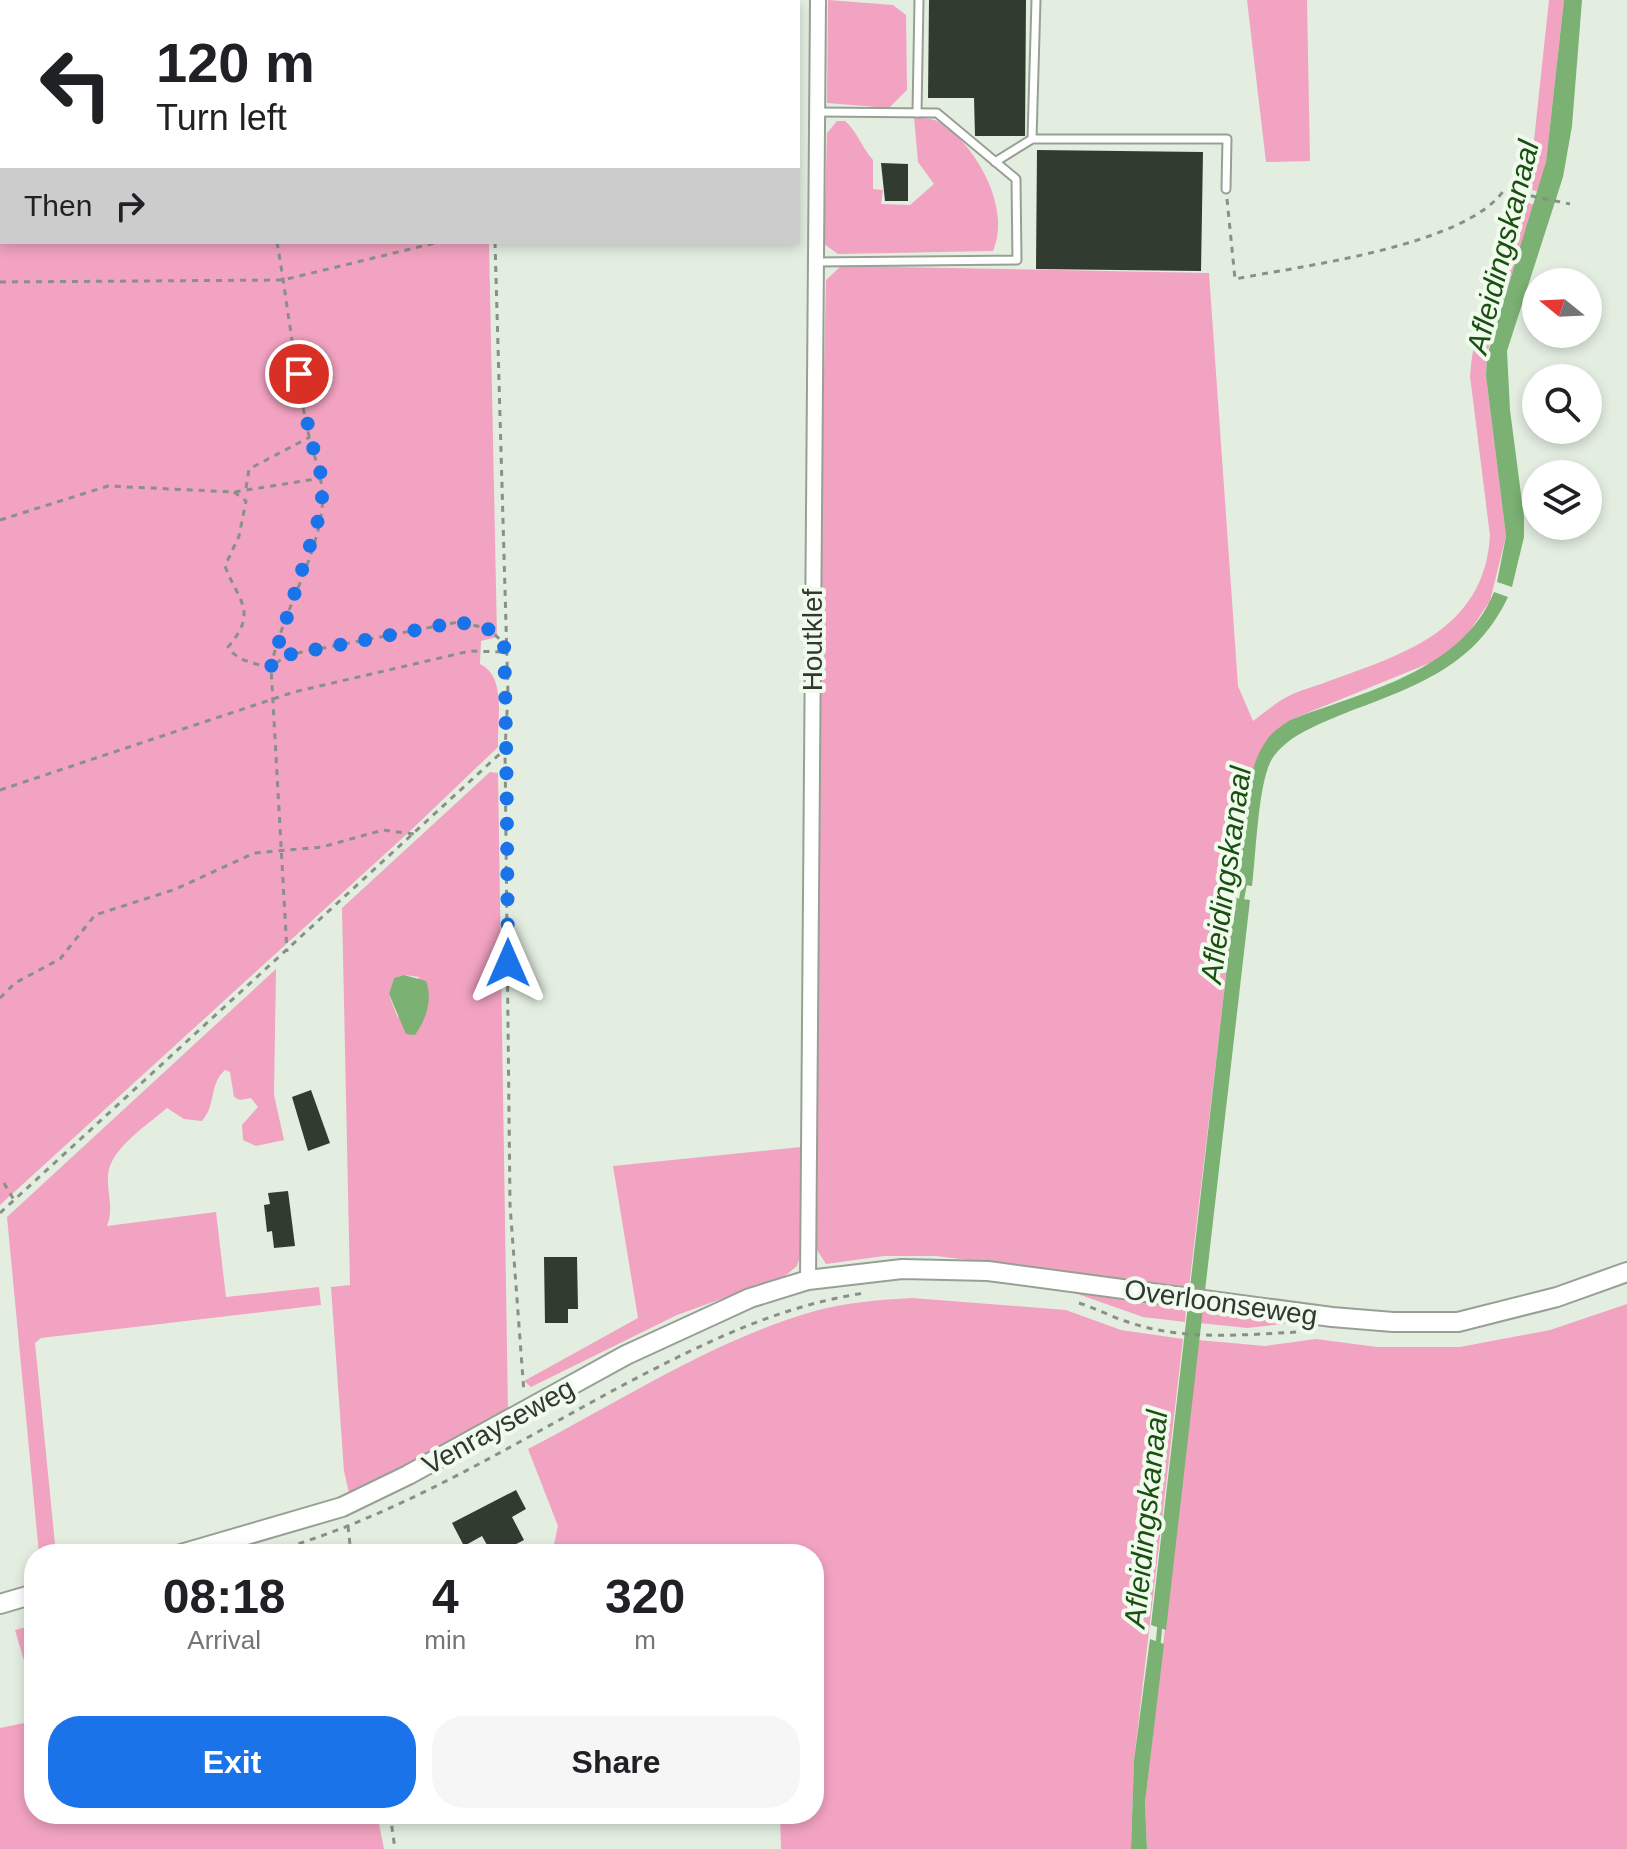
<!DOCTYPE html>
<html lang="en">
<head>
<meta charset="utf-8">
<style>
  body { margin:0; font-family:Helvetica,sans-serif; background:#f6f6f6; color:#202124; height:100vh; display:flex; flex-direction:column; font-size:30px; white-space:nowrap }
  * { box-sizing:border-box; margin:0 }
  p { font-size:26px; color:#757577 }
  .icon { flex:none; width:44px; height:44px; fill:none; stroke:currentColor; stroke-width:2; stroke-linecap:round; stroke-linejoin:round }
  .map { position:relative; flex:1; overflow:hidden }
  .side { position:absolute; left:24px; top:1544px; width:800px; height:280px; display:flex; flex-direction:column; background:#fff; border-radius:32px; box-shadow:0 4px 12px #0003 }
  .side>* { flex:none }
  .top-card { position:absolute; left:0px; top:0px; width:800px; height:244px; box-shadow:0 4px 12px #0003; background:#fff; color:#202124; overflow:hidden }
  .needle { width:52px; rotate:288deg }
  .buttons { position:absolute; left:1522px; top:268px; display:grid; gap:16px }
  .buttons a { display:grid; place-items:center; width:80px; height:80px; border-radius:50%; background:#fff; box-shadow:0 4px 12px #0003; font-size:40px }
  .pin { position:absolute; display:grid; place-items:center; width:68px; height:68px; color:#fff; margin:-34px; border:4px solid #fff; border-radius:50%; box-shadow:0 2px 8px #0007 }
  .me { position:absolute; width:88px; margin:-44px; rotate:0deg; stroke-linejoin:round; filter:drop-shadow(0 0 6px #0008) }
  .turn { display:flex; align-items:center; gap:28px; height:168px; padding:0 24px; font-size:36px }
  .turn .icon { width:104px; height:104px; stroke-width:2.5 }
  .turn b { display:block; font-size:56px; line-height:68px }
  .then { display:flex; align-items:center; height:76px; padding:0 24px; background:#0003; gap:16px; font-size:30px }
  .eta { display:flex; justify-content:space-evenly; align-items:center; height:136px; text-align:center }
  .eta b { font-size:48px; font-weight:700; line-height:56px }
  .action { display:flex; gap:16px; margin-top:auto; padding:16px 24px }
  .action a { flex:1; height:92px; border-radius:32px; background:#1a73e8; color:#fff; font-size:32px; font-weight:700; line-height:92px; text-align:center }
  .action a+a { background:#f6f6f6; color:#202124 }
  .map>svg:first-child { display:block }
</style>
</head>
<body>
<div class="map">
<svg width="1627" height="1849" viewBox="0 0 1627 1849">
  <rect width="100%" height="100%" fill="#e3eee1"/>
  <!-- green -->
  <g fill="#f2a3c1" fill-rule="evenodd">
    <path d="M 0,0 L 445,0 L 2,2 L 2,242 L 489,242 L 497,637 L 481,641 L 480,664 C 507,677 497,720 498,747 L 408,833 L 0,1205 Z"/>
    <polygon points="828,0 893,5 906,15 907,90 889,108 827,103"/>
    <polygon points="1247,0 1307,0 1310,161 1266,162"/>
    <polygon points="1549,0 1564,0 1546,162 1539,192 1525,188 1532,159"/>
    <path d="M 914,117 C 922,118 933,118 939,122 C 976,144 1012,209 993,251 L 838,254 L 824,244 L 827,133 L 837,121 L 845,121 C 857,131 862,148 873,160 L 873,189 L 883,190 L 881,204 L 910,205 L 934,184 L 918,162 Z"/>
    <path d="M 1521,201 L 1535,205 L 1491,336 L 1487,356 L 1486,376 L 1506,536 L 1490,601 L 1463,641 L 1437,660 L 1290,720 L 1248,793 L 1189,1287 L 936,1256 L 884,1256 L 826,1264 L 815,1247 L 814,824 L 826,280 L 841,266 L 1209,273 L 1238,686 L 1253,721 C 1263,714 1273,705 1283,699 C 1296,691 1314,687 1329,681 C 1404,654 1484,630 1490,536 L 1470,376 C 1474,316 1501,258 1521,201 Z"/>
    <path d="M 490,772 L 498,773 L 508,1413 L 350,1497 L 344,1471 L 331,1287 L 350,1285 L 342,908 ZM 404,975 L 419,977 L 398,1018 L 389,995 L 394,978 Z"/>
    <path d="M 276,969 L 274,1095 L 284,1140 L 256,1146 L 243,1140 L 242,1125 L 258,1107 L 251,1098 L 240,1100 L 234,1097 L 230,1072 L 225,1070 C 209,1084 216,1106 202,1121 L 184,1119 L 167,1108 C 149,1124 110,1148 108,1175 C 107,1193 114,1209 107,1226 L 216,1212 L 226,1297 L 319,1287 L 321,1305 L 41,1338 L 35,1343 L 56,1554 L 39,1554 L 7,1217 Z"/>
    <polygon points="801,1147 800,1256 797,1266 785,1276 677,1315 531,1387 524,1381 638,1318 613,1166"/>
    <polygon points="1069,1291 1186,1308 1185,1322 1143,1317"/>
    <path d="M 912,1298 L 1066,1310 L 1121,1330 L 1183,1339 L 1134,1760 L 1131,1849 L 781,1849 L 780,1814 L 814,1814 L 814,1554 L 552,1554 L 558,1526 L 528,1449 C 621,1401 713,1340 815,1311 C 847,1302 880,1300 912,1298 Z"/>
    <polygon points="1627,1304 1627,1849 1147,1849 1145,1803 1198,1340 1265,1346 1316,1339 1377,1347 1460,1347 1550,1330"/>
    <polygon points="1201,1310 1291,1323 1247,1328 1200,1323"/>
    <polygon points="34,1625 34,1695 15,1630"/>
    <polygon points="34,1721 34,1814 377,1814 384,1849 0,1849 0,1728"/>
  </g>
  <!-- water -->
  <g fill="#7bb172">
    <polygon points="1564,0 1582,0 1572,126 1563,177 1507,351 1510,410 1524,517 1524,537 1512,587 1497,582 1506,536 1486,376 1487,356 1546,162"/>
    <path d="M 1494,592 L 1508,597 C 1473,671 1409,688 1338,716 C 1315,726 1286,737 1272,759 C 1258,782 1256,856 1252,886 L 1236,884 C 1242,843 1242,768 1270,736 C 1275,730 1283,725 1290,720 C 1362,692 1462,672 1494,592 Z"/>
    <polygon points="1235,898 1250,900 1166,1630 1151,1625"/>
    <path d="M 404,975 L 426,981 C 433,999 426,1020 415,1035 L 406,1034 L 389,994 L 394,978 Z"/>
    <polygon points="1150,1639 1164,1644 1145,1803 1147,1849 1131,1849 1134,1760"/>
  </g>
  <g fill="none" stroke-linecap="round" stroke-linejoin="round">
    <!-- stream -->
    <g stroke="#7bb172" stroke-width="5">
      <polyline points="1241,902 1245,881"/>
      <polyline points="1158,1645 1160,1624"/>
    </g>
  </g>
  <!-- building -->
  <g fill="#323b30">
    <polygon points="929,0 1026,0 1025,136 975,136 974,98 928,98"/>
    <polygon points="1037,150 1203,152 1201,271 1036,269"/>
    <polygon points="881,163 908,164 908,201 885,201"/>
    <polygon points="311,1090 330,1143 308,1151 292,1097"/>
    <polygon points="288,1191 295,1246 274,1248 272,1231 267,1232 264,1205 270,1204 268,1193"/>
    <polygon points="544,1257 577,1257 578,1309 568,1309 568,1323 545,1323"/>
    <polygon points="516,1490 526,1509 512,1517 524,1540 497,1554 492,1554 482,1536 464,1546 452,1523"/>
  </g>
  <g fill="none" stroke-linecap="round" stroke-linejoin="round">
    <defs>
      <g id="service">
        <polyline points="917,113 919,0"/>
        <polyline points="1032,139 1036,0"/>
        <polyline points="995,162 1032,139 1227,139 1226,189"/>
        <polyline points="817,262 1017,260 1016,179 937,113 817,112"/>
      </g>
      <polyline id="minor" points="808,1280 818,0"/>
      <g id="tertiary">
        <polyline points="181,1554 342,1507 408,1475 626,1355 750,1298 808,1280 902,1269 988,1271 1332,1317 1393,1322 1458,1322 1557,1297 1627,1272"/>
        <polyline points="0,1604 34,1594"/>
      </g>
    </defs>
    <!-- service casing -->
    <use href="#service" stroke="#96a194" stroke-width="11"/>
    <!-- minor casing -->
    <use href="#minor" stroke="#96a194" stroke-width="18"/>
    <!-- tertiary casing -->
    <use href="#tertiary" stroke="#96a194" stroke-width="22"/>
    <!-- path -->
    <g stroke="#899087" stroke-width="3" stroke-dasharray="6 6" stroke-linecap="butt">
      <polyline points="233,0 233,2"/>
      <polyline points="456,0 456,2"/>
      <path d="M 1227,199 L 1235,279 C 1301,266 1466,246 1504,190 L 1570,204"/>
      <path d="M 277,242 C 288,306 295,373 309,436 C 315,461 325,482 322,509 C 315,563 282,613 271,667 L 287,952"/>
      <polyline points="495,242 508,694 505,750 510,1205 524,1393"/>
      <polyline points="0,282 283,280 439,242"/>
      <polyline points="246,488 249,469 310,437"/>
      <path d="M 234,492 L 246,501 L 239,536 L 225,566 C 238,601 259,611 228,647 C 237,661 255,664 271,667 L 287,655 L 458,622 L 487,628 L 504,643"/>
      <polyline points="0,520 108,486 234,492 322,478"/>
      <polyline points="0,790 294,692 470,651 505,652"/>
      <polyline points="0,998 15,983 60,959 95,915 176,889 254,853 322,847 383,830 414,834"/>
      <polyline points="4,1183 14,1200"/>
      <polyline points="0,1213 504,750"/>
      <path d="M 1079,1303 C 1095,1308 1110,1316 1125,1321 C 1180,1341 1241,1335 1298,1332"/>
      <polyline points="348,1526 351,1554"/>
      <path d="M 264,1554 C 394,1519 509,1446 627,1383 C 704,1343 778,1306 865,1293"/>
      <polyline points="390,1814 395,1849"/>
    </g>
    <!-- service -->
    <use href="#service" stroke="#fff" stroke-width="7"/>
    <!-- minor -->
    <use href="#minor" stroke="#fff" stroke-width="14"/>
    <!-- tertiary -->
    <use href="#tertiary" stroke="#fff" stroke-width="18"/>
  </g>
  <g fill="none" stroke-linecap="round" stroke-linejoin="round">
    <!-- route -->
    <path stroke="#1a73e8" stroke-width="14" stroke-dasharray="0 25.2" d="M 299,374 L 310,437 L 322,478 L 322,508 L 271,667 L 287,655 L 458,622 L 487,628 L 504,643 C 507,749 507,856 508,963"/>
  </g>
  <g text-anchor="middle" stroke-width="8" stroke-linejoin="round" paint-order="stroke">
    <!-- street labels -->
    <g font-size="28" fill="#333732" stroke="#f0fbee">
      <text transform="translate(812 640) rotate(-90)" y="10">Houtklef</text>
      <text transform="translate(1221 1302) rotate(8)" y="10">Overloonseweg</text>
      <text transform="translate(498 1426) rotate(-29)" y="10">Venrayseweg</text>
    </g>
    <!-- water labels -->
    <g font-size="30" font-style="italic" fill="#194f0f" stroke="#f0fbee">
      <text transform="translate(1503 247) rotate(-76)" y="10">Afleidingskanaal</text>
      <text transform="translate(1226 875) rotate(-82)" y="10">Afleidingskanaal</text>
      <text transform="translate(1146 1519) rotate(-84)" y="10">Afleidingskanaal</text>
    </g>
  </g>
</svg>
<div class="buttons">
<a><svg class="needle" viewBox="-14 -14 28 28"><path d="M0-13l5 13h-10z" fill="#e53935"/><path d="M0 13l5-13h-10z" fill="#757577"/></svg></a>
<a><svg class="icon" aria-label="search" viewBox="0 0 24 24"><circle cx="10" cy="10" r="6"/><path d="M15 15l6 6"/></svg></a>
<a><svg class="icon" aria-label="layers" viewBox="0 0 24 24"><path d="M12 4l9 5-9 5-9-5zM3 14l9 5 9-5"/></svg></a>
</div>
<div class="pin" style="left:299px;top:374px;background:#d93025"><svg class="icon" aria-label="arrive" viewBox="0 0 24 24"><path d="M6 21V4h12l-3 4 3 4H6"/></svg></div>
<svg class="me" style="left:508px;top:963px" viewBox="-20 -20 40 40"><path d="M0-17L14 15 0 8-14 15z" fill="#1a73e8" stroke="#fff" stroke-width="4"/></svg>
<div class="top-card">
<div class="turn"><svg class="icon" aria-label="left" viewBox="0 0 24 24"><path d="M17 20v-9H6M10 6l-5 5 5 5"/></svg><div><b>120 m</b>Turn left</div></div>
<div class="then">Then<svg class="icon" aria-label="right" viewBox="0 0 24 24"><path d="M7 20v-9h11M14 6l5 5-5 5"/></svg></div>
</div>
<section class="side">
<div class="eta">
<div><b>08:18</b><p>Arrival</p></div>
<div><b>4</b><p>min</p></div>
<div><b>320</b><p>m</p></div>
</div>
<div class="action"><a>Exit</a><a>Share</a></div>
</section>
</div>
</body>
</html>
